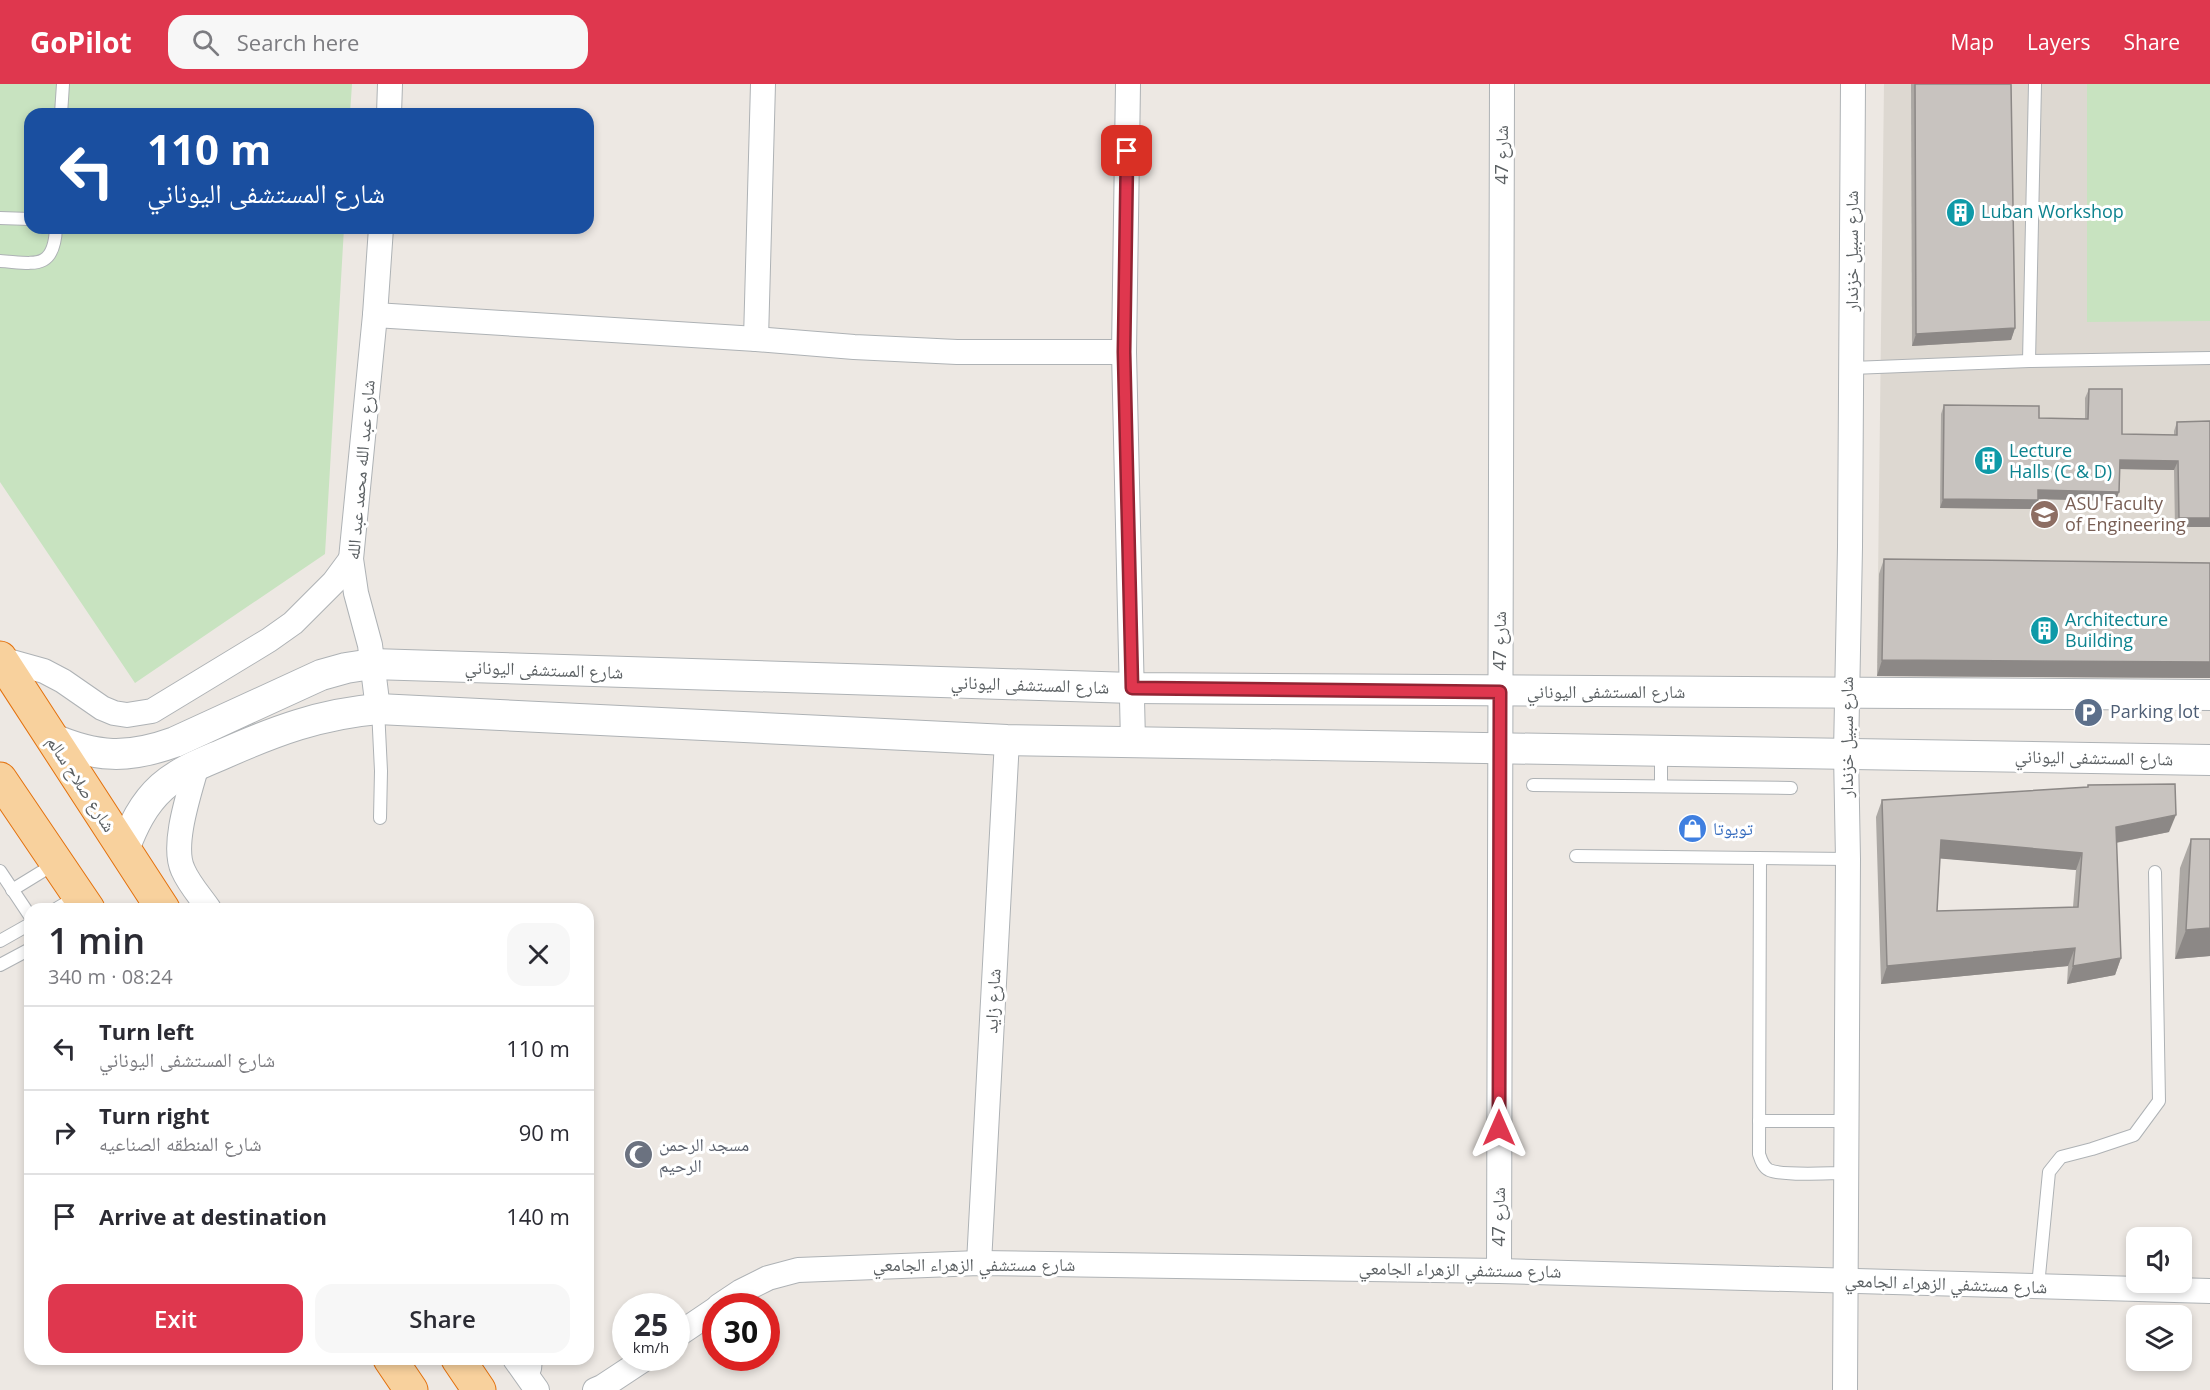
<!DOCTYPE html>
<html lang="en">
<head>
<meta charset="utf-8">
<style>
  body { margin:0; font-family:"Open Sans","Noto Naskh Arabic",sans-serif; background:#f7f7f7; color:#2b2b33; height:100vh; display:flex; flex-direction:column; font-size:22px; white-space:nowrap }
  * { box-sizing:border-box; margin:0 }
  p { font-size:20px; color:#7c7c81 }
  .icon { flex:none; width:33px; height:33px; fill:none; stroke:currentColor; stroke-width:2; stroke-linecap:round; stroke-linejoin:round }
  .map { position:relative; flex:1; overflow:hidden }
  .panel { position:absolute; left:24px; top:819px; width:570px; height:462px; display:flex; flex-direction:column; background:#fff; border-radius:18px; box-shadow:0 3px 9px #0003 }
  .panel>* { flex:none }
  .banner { position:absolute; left:24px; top:24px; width:570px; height:126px; border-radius:18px; box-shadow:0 3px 9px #0003; background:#1a4fa0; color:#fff; overflow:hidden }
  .fabs { position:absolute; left:2126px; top:1143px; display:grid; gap:12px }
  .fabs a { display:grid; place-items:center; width:66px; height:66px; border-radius:12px; background:#fff; box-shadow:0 3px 9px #0003; font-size:30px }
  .speed { position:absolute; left:612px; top:1209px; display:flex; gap:12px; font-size:30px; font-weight:700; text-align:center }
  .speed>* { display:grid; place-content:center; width:78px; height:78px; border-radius:50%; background:#fff; box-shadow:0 3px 9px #0003; line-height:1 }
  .speed small { font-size:15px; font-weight:400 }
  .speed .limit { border:9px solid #d22; background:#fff; color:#111 }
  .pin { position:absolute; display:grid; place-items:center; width:51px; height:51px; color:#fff; margin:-26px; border-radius:12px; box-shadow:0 3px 9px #0006 }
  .me { position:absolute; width:66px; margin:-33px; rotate:0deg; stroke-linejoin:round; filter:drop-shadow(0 0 4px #0008) }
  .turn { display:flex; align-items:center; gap:21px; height:126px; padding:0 24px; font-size:27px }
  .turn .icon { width:78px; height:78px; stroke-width:2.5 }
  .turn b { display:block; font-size:42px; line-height:51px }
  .round { display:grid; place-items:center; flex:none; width:63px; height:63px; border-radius:18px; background:#f7f7f7 }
  .summary { display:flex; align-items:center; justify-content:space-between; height:102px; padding:0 24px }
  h1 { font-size:36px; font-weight:600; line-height:45px }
  .action { display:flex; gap:12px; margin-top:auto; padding:12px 24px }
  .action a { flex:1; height:69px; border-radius:18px; background:#df374e; color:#fff; font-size:24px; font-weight:600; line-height:69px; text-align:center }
  .action a+a { background:#f7f7f7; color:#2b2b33 }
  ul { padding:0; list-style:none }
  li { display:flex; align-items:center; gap:18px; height:84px; padding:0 24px; border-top:2px solid #e1e1e2 }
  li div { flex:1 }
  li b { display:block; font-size:22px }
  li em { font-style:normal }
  header { display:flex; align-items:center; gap:36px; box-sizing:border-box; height:84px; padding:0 30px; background:#df374e; color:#fff }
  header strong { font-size:28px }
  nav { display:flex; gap:33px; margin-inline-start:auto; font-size:21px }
  .search { width:420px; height:54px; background:#f7f7f7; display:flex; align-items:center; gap:15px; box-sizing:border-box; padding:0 21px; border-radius:18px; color:#7c7c81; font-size:22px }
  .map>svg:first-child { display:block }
</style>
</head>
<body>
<header>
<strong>GoPilot</strong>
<div class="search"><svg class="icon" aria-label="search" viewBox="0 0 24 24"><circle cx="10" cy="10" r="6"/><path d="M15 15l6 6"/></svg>Search here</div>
<nav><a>Map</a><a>Layers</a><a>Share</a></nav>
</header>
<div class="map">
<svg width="2210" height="1306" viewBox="0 0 2210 1306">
  <rect width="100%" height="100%" fill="#ede8e3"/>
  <!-- education -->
  <polygon fill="#ddd8d1" points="1884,0 2210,0 2210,581 1915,576 1877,579"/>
  <!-- green -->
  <g fill="#c8e3c0">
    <polygon points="0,0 352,0 350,30 30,30 30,144 344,144 325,470 135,599 0,398"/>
    <polygon points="2087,0 2210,0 2210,237 2087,238"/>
  </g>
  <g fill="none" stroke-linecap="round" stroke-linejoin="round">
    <defs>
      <g id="service">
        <polyline points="61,30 63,0"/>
        <polyline points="0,134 30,135"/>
        <path d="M 0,177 C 34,179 54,187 56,144"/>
        <polyline points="2029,277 2035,0"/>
        <polyline points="1852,284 2029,277 2210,274"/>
        <polyline points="378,625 381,687 380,734"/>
        <polyline points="1661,668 1661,702"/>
        <polyline points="1533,701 1791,704"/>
        <polyline points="1576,772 1848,775"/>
        <path d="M 1760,775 L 1759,1070 C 1761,1076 1763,1083 1769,1086 C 1782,1092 1828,1089 1845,1089"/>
        <polyline points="0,787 30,832"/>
        <polyline points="12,806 56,779"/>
        <polyline points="56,825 78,812"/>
        <polyline points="0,857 30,840"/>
        <polyline points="0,881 30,865"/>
        <polyline points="1759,1037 1845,1037"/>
        <polyline points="2038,1202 2049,1088 2061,1073 2092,1065 2134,1051 2159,1017 2155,788"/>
        <polyline points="531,1296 535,1285 536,1275"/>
      </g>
      <g id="minor">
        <polyline points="1128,0 1124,268 1133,658"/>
        <polyline points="389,30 390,0"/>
        <polyline points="375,231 756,255 854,263 957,268 1124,268"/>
        <polyline points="756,255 763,0"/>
        <polyline points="1,575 44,587 63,597 102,624 114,629 127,631 152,627 269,556 293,539 334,498 351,475"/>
        <polyline points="378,625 370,561 356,509 351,475 375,231 381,144"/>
        <path d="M 197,681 C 190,707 171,761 183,786 C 189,800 200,812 209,825"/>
        <polyline points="979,1179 1007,656"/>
        <polyline points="1499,1187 1502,0"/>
        <polyline points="719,1222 740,1208 768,1194 798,1186 979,1179 1499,1187 2210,1207"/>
        <polyline points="676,1252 716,1225"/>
        <polyline points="515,1275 537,1306"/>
        <polyline points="595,1306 602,1303 646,1274"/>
        <polyline points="1845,1306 1848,775 1846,669 1850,463 1853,0"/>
      </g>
      <g id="tertiary">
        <path d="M 51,654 C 97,674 128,675 175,658 L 321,591 L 346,584 L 372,580 L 1132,604 L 2210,611"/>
        <path d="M 124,765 C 133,742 143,720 162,703 C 180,687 202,679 223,670 C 275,647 320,630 378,625 L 1007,656 L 2210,676"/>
      </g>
      <g id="trunk">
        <polyline points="0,574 163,825"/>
        <polyline points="0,695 88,825"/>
        <polyline points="390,1275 411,1306"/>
        <polyline points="458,1275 479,1306"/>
      </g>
    </defs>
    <!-- service casing -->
    <use href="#service" stroke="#aeb2b5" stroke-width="14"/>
    <!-- minor casing -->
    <use href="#minor" stroke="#aeb2b5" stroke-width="26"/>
    <!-- tertiary casing -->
    <use href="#tertiary" stroke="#aeb2b5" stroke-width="32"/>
    <!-- trunk casing -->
    <use href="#trunk" stroke="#e3710d" stroke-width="35"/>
    <!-- service -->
    <use href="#service" stroke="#fff" stroke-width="12"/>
    <!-- minor -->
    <use href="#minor" stroke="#fff" stroke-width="24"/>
    <!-- tertiary -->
    <use href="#tertiary" stroke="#fff" stroke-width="30"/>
    <!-- trunk -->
    <use href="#trunk" stroke="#f8d19d" stroke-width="33"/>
  </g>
  <!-- wall -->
  <g fill="#aca8a4" fill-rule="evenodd">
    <polygon points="1911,0 2011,0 2015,244 2011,256 1912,262"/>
    <polygon points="2089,305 2122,350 2174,351 2174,347 2177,338 2210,443 2175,443 2174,386 2120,385 2116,417 2038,415 2035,425 1940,424 1941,330 1944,321 2039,334 2085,335 2085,314"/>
    <polygon points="1884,475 2210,479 2210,594 1877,592 1879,490"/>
    <path d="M 1882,716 L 2169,748 L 2116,759 L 2121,874 L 2115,891 L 2067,900 L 2068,882 L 1881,900 L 1876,733 ZM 1940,774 L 2076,786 L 2073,823 L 1937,827 Z"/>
    <polygon points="2191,755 2210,755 2210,872 2175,875 2180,784"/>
  </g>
  <!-- shaded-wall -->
  <g fill="#8c8886">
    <polygon points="2015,244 2011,256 1912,262 1916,250"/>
    <polygon points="2120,376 2178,377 2174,386 2117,385"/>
    <polygon points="2038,406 2119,408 2116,417 2035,415"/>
    <polygon points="1943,415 2038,416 2035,425 1940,424"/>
    <polygon points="2179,434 2210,434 2210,443 2175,443"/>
    <polygon points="1882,576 2210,578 2210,594 1877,592"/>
    <polygon points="2176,731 2169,748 2109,760 2116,743"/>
    <polygon points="1941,756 2082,769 2076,786 1934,774"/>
    <polygon points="2210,844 2210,872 2175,875 2186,846"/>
    <polygon points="2075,864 2068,882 1881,900 1887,882"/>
    <polygon points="2121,874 2115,891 2067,900 2073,882"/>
  </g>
  <!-- building -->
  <g fill="#c8c3bf" stroke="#8c8886" stroke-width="1.5" fill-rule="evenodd">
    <polygon points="1915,0 2011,0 2015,244 1916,250"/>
    <polygon points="2089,305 2122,305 2122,350 2177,351 2177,338 2210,337 2210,434 2179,434 2178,377 2120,376 2119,408 2038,406 2038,416 1943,415 1944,321 2039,322 2039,334 2088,335"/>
    <polygon points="1884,475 2210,479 2210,578 1882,576"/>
    <path d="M 2175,700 L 2176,731 L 2116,743 L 2121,874 L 2073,882 L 2075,864 L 1887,882 L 1882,716 L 2088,703 L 2088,701 ZM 1941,756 L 2082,769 L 2078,823 L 1937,827 Z"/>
    <polygon points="2191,755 2210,755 2210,844 2186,846"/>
  </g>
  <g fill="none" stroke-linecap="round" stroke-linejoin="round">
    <defs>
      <polyline id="route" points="1127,67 1124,268 1132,604 1500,608 1499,1044"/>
    </defs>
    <!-- route casing -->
    <use href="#route" stroke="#912433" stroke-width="15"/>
    <!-- route -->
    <use href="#route" stroke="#df374e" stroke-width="10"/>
  </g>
  <!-- icons -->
  <defs>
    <symbol id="building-disc" viewBox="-11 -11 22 22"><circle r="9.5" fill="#0f9aa8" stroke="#fff"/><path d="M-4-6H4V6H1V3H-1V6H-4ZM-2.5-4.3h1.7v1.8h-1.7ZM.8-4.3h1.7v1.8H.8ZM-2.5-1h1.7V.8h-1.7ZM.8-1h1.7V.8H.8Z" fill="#fff"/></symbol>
    <symbol id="university-disc" viewBox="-11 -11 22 22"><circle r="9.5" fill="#8d6e63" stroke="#fff"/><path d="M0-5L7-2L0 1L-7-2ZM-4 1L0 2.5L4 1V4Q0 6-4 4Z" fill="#fff"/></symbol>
    <symbol id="parking-disc" viewBox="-11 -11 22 22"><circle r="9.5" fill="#5c6f8a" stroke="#fff"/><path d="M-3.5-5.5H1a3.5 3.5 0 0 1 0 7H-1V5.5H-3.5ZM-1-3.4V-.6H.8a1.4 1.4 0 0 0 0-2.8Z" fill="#fff"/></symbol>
    <symbol id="shop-disc" viewBox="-11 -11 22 22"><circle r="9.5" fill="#3f7fe0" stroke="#fff"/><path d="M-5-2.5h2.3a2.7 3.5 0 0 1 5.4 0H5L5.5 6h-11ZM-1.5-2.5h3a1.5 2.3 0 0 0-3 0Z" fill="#fff"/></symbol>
    <symbol id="mosque-disc" viewBox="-11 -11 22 22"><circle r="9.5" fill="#6b7280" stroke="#fff"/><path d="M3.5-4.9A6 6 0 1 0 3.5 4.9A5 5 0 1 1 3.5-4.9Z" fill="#fff"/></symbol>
  </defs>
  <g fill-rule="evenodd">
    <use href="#building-disc" x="1944" y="112" width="33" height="33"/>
    <use href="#building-disc" x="1972" y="360" width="33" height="33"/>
    <use href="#university-disc" x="2028" y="414" width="33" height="33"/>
    <use href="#building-disc" x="2028" y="530" width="33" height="33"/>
    <use href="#parking-disc" x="2072" y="612" width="33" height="33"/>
    <use href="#shop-disc" x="1676" y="728" width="33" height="33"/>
    <use href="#mosque-disc" x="622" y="1054" width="33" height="33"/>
  </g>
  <g text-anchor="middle" stroke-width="6" stroke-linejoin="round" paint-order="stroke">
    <!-- street labels -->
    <g font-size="18" fill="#5b6063" stroke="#fff">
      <text transform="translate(1502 71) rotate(-90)" y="6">شارع 47</text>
      <text transform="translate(1852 167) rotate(-90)" y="6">شارع سبيل خزندار</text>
      <text transform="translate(361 386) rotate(-85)" y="6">شارع عبد الله محمد عبد الله</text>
      <text transform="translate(1500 557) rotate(-90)" y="6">شارع 47</text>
      <text transform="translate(544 586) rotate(2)" y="6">شارع المستشفى اليوناني</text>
      <text transform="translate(1030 601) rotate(2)" y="6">شارع المستشفى اليوناني</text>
      <text x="1606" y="614">شارع المستشفى اليوناني</text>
      <text transform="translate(1847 653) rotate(-90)" y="6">شارع سبيل خزندار</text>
      <text transform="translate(2094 674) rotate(1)" y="6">شارع المستشفى اليوناني</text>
      <text transform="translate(81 700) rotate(57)" y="6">شارع صلاح سالم</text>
      <text transform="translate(993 917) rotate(-87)" y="6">شارع زايد</text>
      <text transform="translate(1499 1133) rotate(-90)" y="6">شارع 47</text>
      <text x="974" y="1187">شارع مستشفي الزهراء الجامعي</text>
      <text transform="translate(1460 1186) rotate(1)" y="6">شارع مستشفي الزهراء الجامعي</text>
      <text transform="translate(1946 1200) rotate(2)" y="6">شارع مستشفي الزهراء الجامعي</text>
    </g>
    <!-- culture labels -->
    <g font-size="18" fill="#0d838f" stroke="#fff" text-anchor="start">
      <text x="1981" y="134">Luban Workshop</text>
      <text x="2009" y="373">Lecture<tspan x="2009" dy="21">Halls (C &amp; D)</tspan></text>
      <text x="2065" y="542">Architecture<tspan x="2065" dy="21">Building</tspan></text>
    </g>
    <!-- education labels -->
    <g font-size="18" fill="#785e54" stroke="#fff" text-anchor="start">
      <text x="2065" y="426">ASU Faculty<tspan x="2065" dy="21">of Engineering</tspan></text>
    </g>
    <!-- service labels -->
    <g font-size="18" fill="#4e5e75" stroke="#fff" text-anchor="start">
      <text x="2110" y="634">Parking lot</text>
    </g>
    <!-- shop labels -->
    <g font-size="18" fill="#366cbe" stroke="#fff" text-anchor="start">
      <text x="1713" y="751">تويوتا</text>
    </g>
    <!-- worship labels -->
    <g font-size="18" fill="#5b616d" stroke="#fff" text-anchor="start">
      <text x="659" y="1067">مسجد الرحمن<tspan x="659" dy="21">الرحيم</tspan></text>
    </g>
  </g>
</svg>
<div class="fabs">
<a><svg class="icon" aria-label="sound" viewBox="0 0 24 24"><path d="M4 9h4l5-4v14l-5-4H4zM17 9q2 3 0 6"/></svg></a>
<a><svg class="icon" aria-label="layers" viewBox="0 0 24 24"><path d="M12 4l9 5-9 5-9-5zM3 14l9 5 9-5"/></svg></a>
</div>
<div class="speed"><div>25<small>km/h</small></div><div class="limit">30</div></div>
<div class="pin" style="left:1127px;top:67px;background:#d93025"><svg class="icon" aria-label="arrive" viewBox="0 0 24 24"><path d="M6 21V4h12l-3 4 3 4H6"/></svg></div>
<svg class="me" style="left:1499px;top:1044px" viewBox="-20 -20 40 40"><path d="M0-17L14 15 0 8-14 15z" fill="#df374e" stroke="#fff" stroke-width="4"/></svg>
<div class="banner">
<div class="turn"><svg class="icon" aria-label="left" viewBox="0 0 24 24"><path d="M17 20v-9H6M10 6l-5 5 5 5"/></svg><div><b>110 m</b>شارع المستشفى اليوناني</div></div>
</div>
<section class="panel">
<div class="summary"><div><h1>1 min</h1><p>340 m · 08:24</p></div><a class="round"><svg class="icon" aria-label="close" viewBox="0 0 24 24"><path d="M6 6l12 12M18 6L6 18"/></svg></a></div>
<ul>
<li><svg class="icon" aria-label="left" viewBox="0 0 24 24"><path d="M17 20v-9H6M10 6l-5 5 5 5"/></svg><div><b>Turn left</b><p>شارع المستشفى اليوناني</p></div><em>110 m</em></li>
<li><svg class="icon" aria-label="right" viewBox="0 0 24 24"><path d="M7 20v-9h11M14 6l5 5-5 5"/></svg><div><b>Turn right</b><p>شارع المنطقه الصناعيه</p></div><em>90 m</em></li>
<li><svg class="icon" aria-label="arrive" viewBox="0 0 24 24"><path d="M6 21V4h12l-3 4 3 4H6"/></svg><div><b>Arrive at destination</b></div><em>140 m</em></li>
</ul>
<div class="action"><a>Exit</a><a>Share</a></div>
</section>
</div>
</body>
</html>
